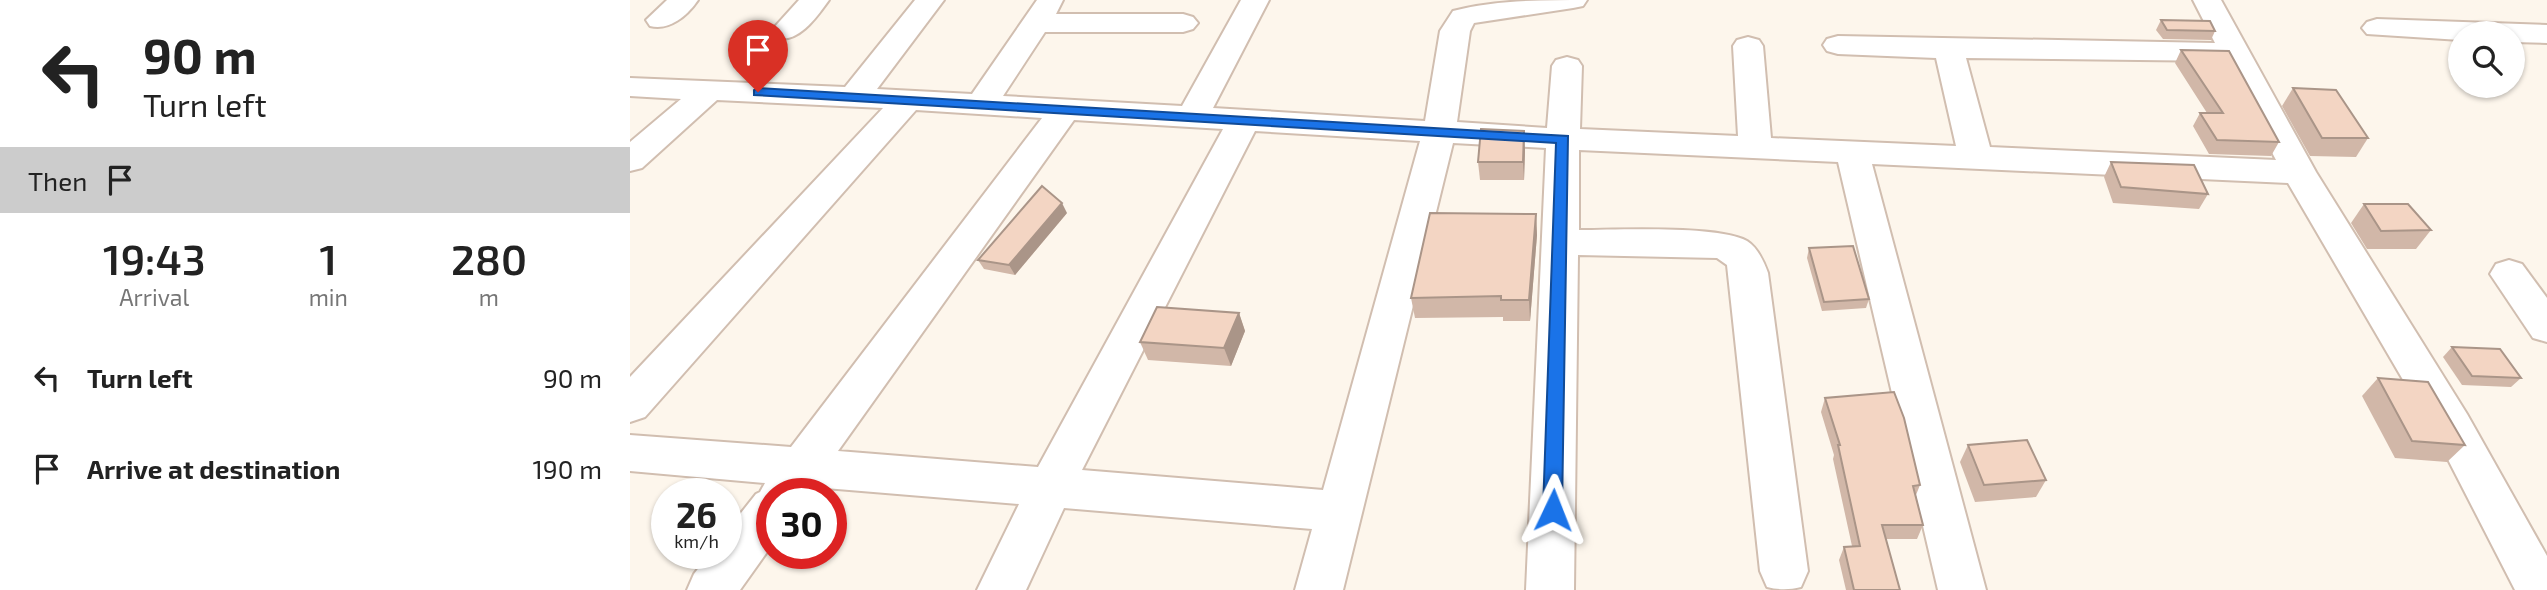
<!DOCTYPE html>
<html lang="en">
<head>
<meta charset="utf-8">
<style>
  body { margin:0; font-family:"Exo 2",sans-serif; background:#f2f2f2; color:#222; height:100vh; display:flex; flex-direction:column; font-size:26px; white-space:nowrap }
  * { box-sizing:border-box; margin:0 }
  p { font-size:23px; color:#767676 }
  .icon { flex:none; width:38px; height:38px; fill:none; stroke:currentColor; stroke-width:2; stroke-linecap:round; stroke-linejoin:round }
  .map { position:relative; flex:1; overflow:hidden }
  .details { display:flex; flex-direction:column; background:#fff; width:630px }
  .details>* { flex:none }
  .banner { background:#fff; color:#222; overflow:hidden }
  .fabs { position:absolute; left:1818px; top:21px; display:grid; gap:14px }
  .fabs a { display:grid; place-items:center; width:77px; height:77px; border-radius:50%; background:#fff; box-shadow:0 2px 5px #0004; font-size:35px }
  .speed { position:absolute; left:21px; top:478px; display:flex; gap:14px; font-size:35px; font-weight:700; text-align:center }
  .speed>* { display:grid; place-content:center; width:91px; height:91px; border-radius:50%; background:#fff; box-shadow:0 2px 5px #0004; line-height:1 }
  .speed small { font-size:18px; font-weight:400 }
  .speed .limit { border:10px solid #d22; background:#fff; color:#111 }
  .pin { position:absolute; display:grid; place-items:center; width:60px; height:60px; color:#fff; margin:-72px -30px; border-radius:50% 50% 50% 0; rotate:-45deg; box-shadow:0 0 7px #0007 }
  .pin .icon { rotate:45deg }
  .me { position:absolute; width:77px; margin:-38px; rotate:2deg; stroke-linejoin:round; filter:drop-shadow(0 0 5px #0008) }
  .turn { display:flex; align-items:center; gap:24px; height:147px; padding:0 28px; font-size:32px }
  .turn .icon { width:91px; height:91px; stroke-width:2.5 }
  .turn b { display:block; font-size:49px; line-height:60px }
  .then { display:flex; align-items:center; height:66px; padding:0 28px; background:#0003; gap:14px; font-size:26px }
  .eta { display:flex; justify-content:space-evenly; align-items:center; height:119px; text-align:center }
  .eta b { font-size:42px; font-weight:600; line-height:49px }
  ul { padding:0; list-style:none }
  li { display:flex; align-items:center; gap:21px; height:91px; padding:0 28px }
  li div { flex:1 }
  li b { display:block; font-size:26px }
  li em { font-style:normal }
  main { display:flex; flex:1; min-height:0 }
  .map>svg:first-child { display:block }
</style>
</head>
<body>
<main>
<section class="details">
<div class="banner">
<div class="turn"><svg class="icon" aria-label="left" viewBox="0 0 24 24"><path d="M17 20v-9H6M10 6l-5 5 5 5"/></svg><div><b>90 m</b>Turn left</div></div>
<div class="then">Then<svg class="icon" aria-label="arrive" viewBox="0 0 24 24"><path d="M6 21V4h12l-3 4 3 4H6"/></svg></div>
</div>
<div class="eta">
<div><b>19:43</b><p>Arrival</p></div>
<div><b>1</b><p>min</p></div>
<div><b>280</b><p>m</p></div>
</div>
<ul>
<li><svg class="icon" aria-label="left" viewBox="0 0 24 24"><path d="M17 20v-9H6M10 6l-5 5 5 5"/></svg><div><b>Turn left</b></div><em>90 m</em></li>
<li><svg class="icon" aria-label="arrive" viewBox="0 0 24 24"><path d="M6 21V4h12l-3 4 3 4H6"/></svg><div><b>Arrive at destination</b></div><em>190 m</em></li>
</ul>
</section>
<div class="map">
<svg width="1917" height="590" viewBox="0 0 1917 590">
  <rect width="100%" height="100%" fill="#fdf6ec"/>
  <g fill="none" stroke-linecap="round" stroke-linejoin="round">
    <defs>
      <g id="minor">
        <path d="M 37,0 L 68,0 C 57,16 39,31 20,26 L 16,20 Z"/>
        <path d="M 169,0 L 199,0 C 186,18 168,44 145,38 L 140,32 Z"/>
        <path d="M 285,0 L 314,0 L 247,89 L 342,94 L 407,0 L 433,0 L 426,14 L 553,14 L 563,17 L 568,23 L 563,29 L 553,32 L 415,32 L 373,96 L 552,106 L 611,0 L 639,0 L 583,108 L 795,121 L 810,31 L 823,11 C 865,0 913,0 957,0 L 953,6 L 943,8 L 844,23 L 840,31 L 827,122 L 917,128 L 922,66 L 926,60 L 937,57 L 948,60 L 952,66 L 950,129 L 1108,136 L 1103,46 L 1107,40 L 1118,37 L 1129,40 L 1133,46 L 1141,138 L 1326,146 L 1306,58 L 1208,54 L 1197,51 L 1193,45 L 1197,39 L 1208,36 L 1585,43 L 1563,0 L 1591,0 L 1686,172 L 1837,414 L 1917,556 L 1917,590 L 1885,590 L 1807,438 L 1658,183 L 1242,164 L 1356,590 L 1308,590 L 1208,162 L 949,150 L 949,230 C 986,230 1089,225 1117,241 C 1128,248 1134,262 1138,273 L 1178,571 L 1171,587 C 1159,590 1149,590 1137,587 L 1130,571 L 1097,265 L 1087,258 L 948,255 L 944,590 L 896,590 L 916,148 L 823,143 L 713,590 L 665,590 L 682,529 L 434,508 L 396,590 L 347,590 L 389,504 L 183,487 L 178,494 L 142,494 L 142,545 L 110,590 L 57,590 L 64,574 L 80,553 L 96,553 L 96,532 L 126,494 L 130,492 L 135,483 L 0,471 L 0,435 L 161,447 L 412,118 L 286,110 L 15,417 L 0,422 L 0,377 L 253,108 L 87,100 L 12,168 L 0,171 L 0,142 L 51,99 L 0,96 L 0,78 L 215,87 ZM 1336,58 L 1594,61 L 1646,160 L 1360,147 ZM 444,120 L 593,129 L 408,467 L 208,451 ZM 625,131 L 790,141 L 693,490 L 452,470 Z"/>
        <polygon points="1747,19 1917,25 1917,43 1883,42 1883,33 1830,33 1830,40 1737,34 1732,28 1737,22"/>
        <polygon points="1879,260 1892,264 1917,298 1917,342 1903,338 1860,274 1866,264"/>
      </g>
    </defs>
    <!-- minor casing -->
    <use href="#minor" stroke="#d1beb0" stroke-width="4"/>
    <!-- minor -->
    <use href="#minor" fill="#fff" fill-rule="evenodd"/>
  </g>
  <!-- wall -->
  <g fill="#d1b7a8">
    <polygon points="1531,20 1585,31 1581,40 1533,39 1526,30"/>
    <polygon points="1551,50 1649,142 1641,156 1579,154 1563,126 1570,113 1577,113 1545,63"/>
    <polygon points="1663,88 1738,138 1726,157 1680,156 1652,106"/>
    <polygon points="895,150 894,180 850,180 848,162"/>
    <polygon points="1481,162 1578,194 1569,209 1483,203 1474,177"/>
    <polygon points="1734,204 1801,230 1786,249 1737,249 1721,223"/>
    <polygon points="437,213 385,275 354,269 348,260"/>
    <polygon points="906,214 907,235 900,321 873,321 873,317 785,318 781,298"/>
    <polygon points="1179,248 1239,299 1236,308 1192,311 1177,258"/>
    <polygon points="609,313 615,331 601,366 518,360 510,342"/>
    <polygon points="1822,347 1891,378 1881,387 1832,385 1813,357"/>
    <polygon points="1748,378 1835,445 1817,462 1765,458 1732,396"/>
    <polygon points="1195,398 1290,485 1286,495 1293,525 1287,539 1256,539 1270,590 1216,590 1209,560 1214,547 1222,546 1203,459 1204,455 1191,412"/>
    <polygon points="1338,445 1416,480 1406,497 1345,502 1330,462"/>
  </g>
  <!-- shaded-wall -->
  <g fill="#aa9588">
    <polygon points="894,131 895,150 894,180 893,162"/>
    <polygon points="432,203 437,213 385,275 379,265"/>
    <polygon points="906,214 907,235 900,321 899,300"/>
    <polygon points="609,313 615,331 601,366 594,348"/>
  </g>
  <!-- building -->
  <g fill="#f3d5c3" stroke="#aa9588" stroke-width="2">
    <polygon points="1531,20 1580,21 1585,31 1537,30"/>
    <polygon points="1551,50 1599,51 1649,142 1587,140 1570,113 1593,113"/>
    <polygon points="1663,88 1706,90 1738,138 1692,138"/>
    <polygon points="851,129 894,131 893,162 848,162"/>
    <polygon points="1481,162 1564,165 1578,194 1491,187"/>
    <polygon points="412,186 432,203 379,265 348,260"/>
    <polygon points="1734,204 1778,204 1801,230 1751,231"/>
    <polygon points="800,213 906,214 899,300 871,300 871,296 781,298"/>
    <polygon points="1223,246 1239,299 1194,302 1179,248"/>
    <polygon points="527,307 609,313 594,348 510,342"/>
    <polygon points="1822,347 1870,349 1891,378 1842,376"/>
    <polygon points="1748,378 1798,382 1835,445 1782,441"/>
    <polygon points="1264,392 1274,418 1290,485 1283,486 1293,525 1252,525 1270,590 1224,590 1214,547 1230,546 1208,445 1210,445 1195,398"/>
    <polygon points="1397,440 1416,480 1354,485 1338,445"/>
  </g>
  <!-- route -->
  <polygon fill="#1a73e8" stroke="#114b97" stroke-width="2" points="128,88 938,136 932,510 929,516 923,518 916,516 913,510 926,143 124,95 124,90"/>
</svg>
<div class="fabs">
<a><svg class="icon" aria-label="search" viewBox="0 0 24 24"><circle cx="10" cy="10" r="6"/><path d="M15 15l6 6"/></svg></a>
</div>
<div class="speed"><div>26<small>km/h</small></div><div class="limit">30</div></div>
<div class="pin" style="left:128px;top:92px;background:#d93025"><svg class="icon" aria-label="arrive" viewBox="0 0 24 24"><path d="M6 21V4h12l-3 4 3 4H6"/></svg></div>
<svg class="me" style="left:923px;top:510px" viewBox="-20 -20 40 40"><path d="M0-17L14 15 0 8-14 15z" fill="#1a73e8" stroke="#fff" stroke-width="4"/></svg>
</div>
</main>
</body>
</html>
